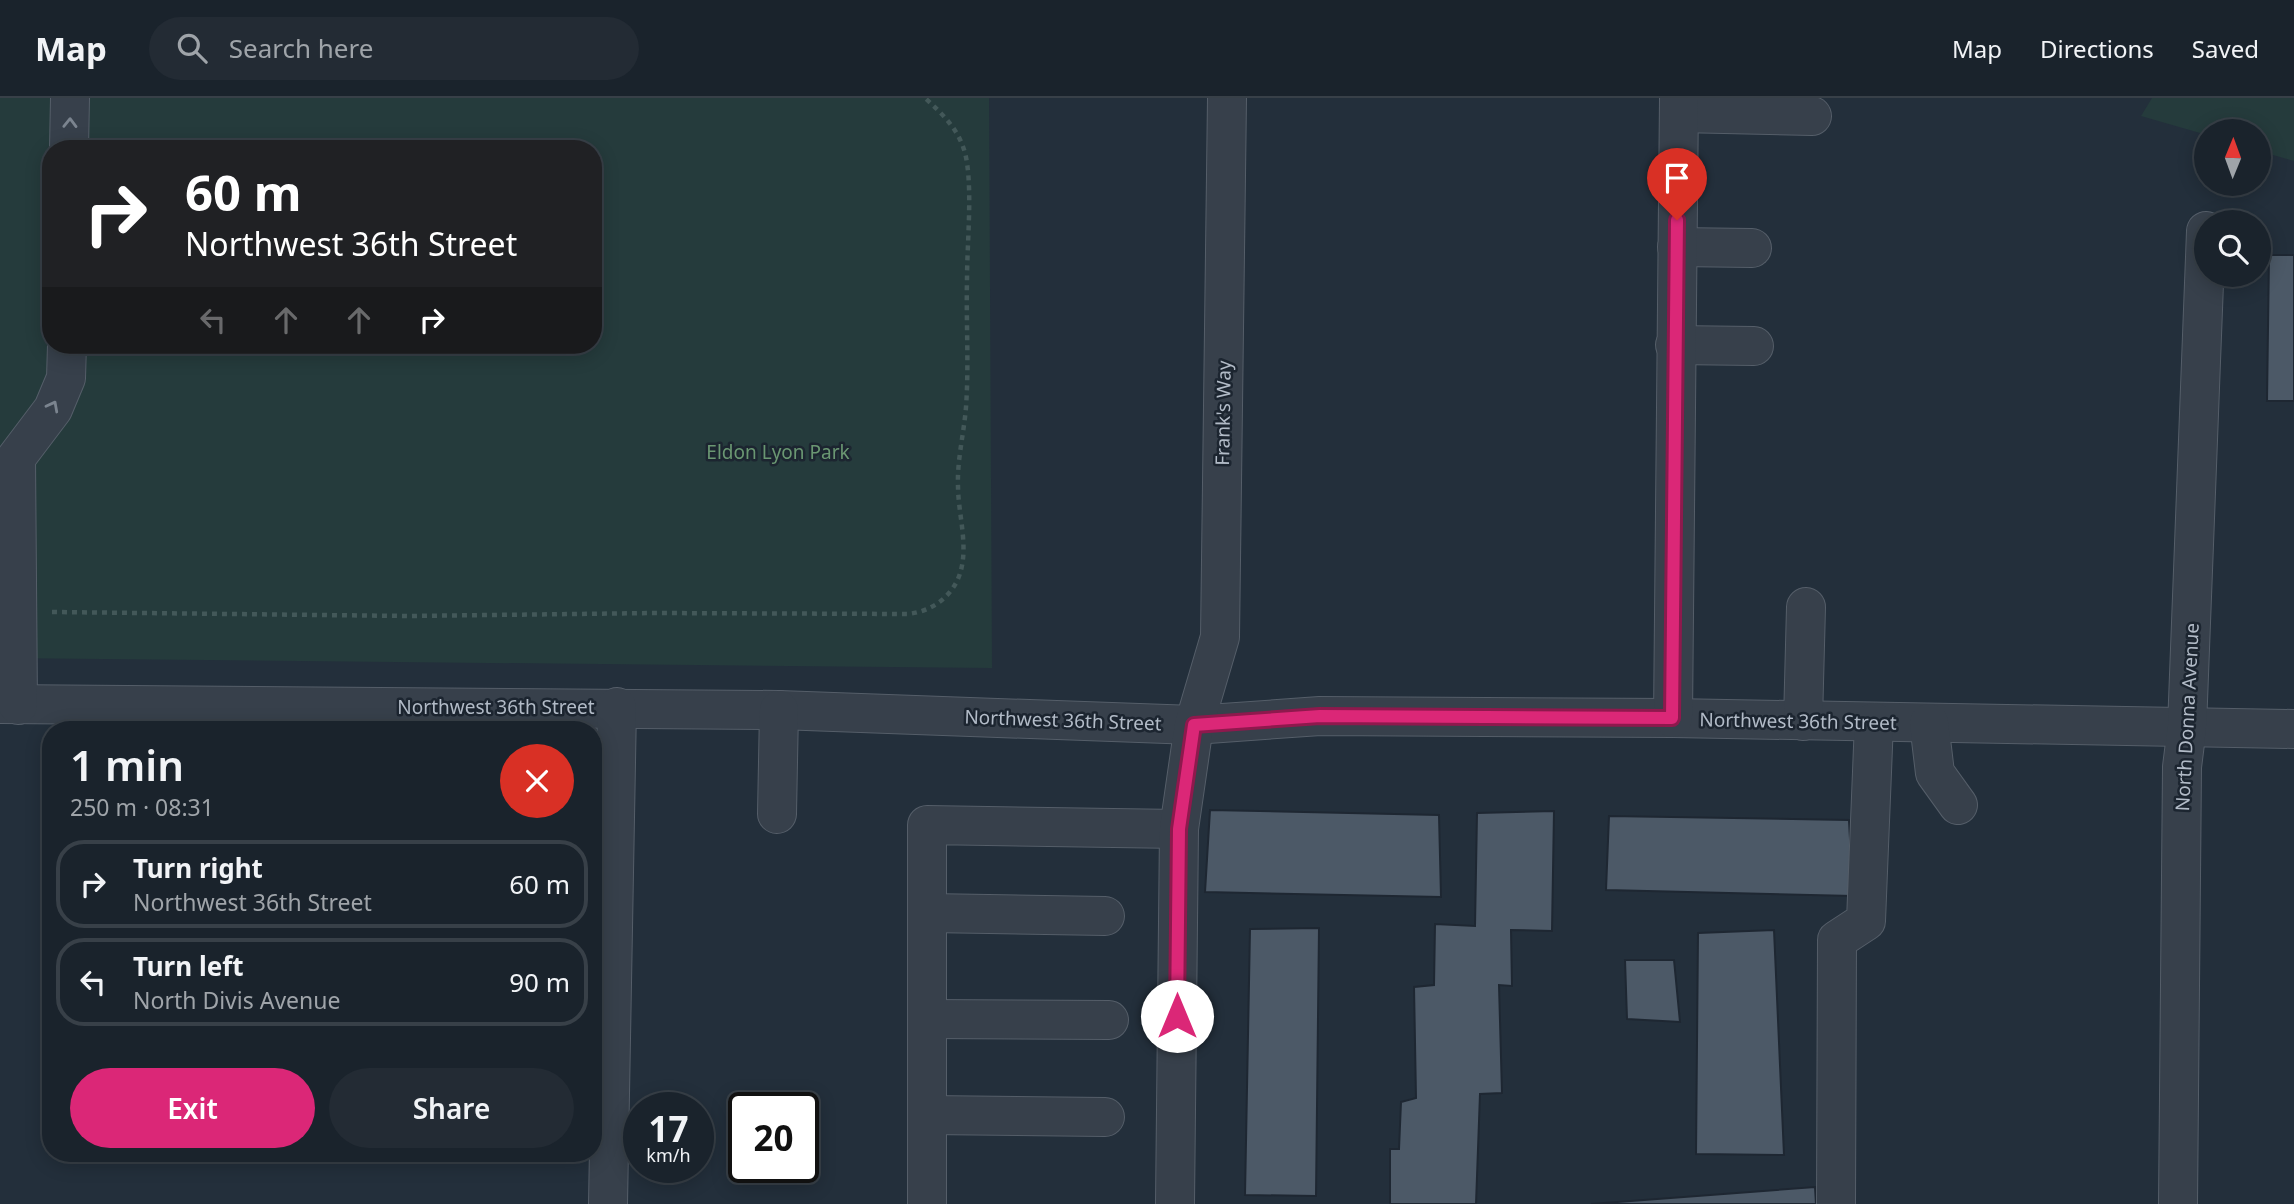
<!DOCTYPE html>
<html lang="en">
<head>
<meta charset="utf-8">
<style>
  body { margin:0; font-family:"Noto Sans",sans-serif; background:#232b34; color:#f1f3f6; height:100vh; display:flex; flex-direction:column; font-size:26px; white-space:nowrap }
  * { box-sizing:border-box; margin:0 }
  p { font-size:23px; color:#9fa4a9 }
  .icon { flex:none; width:38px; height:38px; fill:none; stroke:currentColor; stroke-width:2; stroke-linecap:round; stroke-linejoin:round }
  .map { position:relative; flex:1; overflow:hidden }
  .details { position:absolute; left:42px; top:623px; width:560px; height:441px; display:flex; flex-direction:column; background:#1a232c; border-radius:28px; box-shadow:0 4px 18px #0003,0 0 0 2px #384048 }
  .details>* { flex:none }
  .hud { position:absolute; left:42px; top:42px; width:560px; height:214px; border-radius:28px; box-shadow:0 4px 18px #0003,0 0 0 2px #384048; background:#202124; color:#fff; overflow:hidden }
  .needle { width:46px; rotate:1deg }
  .tools { position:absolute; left:2194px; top:21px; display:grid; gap:14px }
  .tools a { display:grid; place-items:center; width:77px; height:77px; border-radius:50%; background:#1a232c; box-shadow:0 4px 18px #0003,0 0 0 2px #384048; font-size:35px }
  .speed { position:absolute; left:623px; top:994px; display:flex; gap:14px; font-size:35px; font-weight:700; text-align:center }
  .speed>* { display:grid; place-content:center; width:91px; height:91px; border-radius:50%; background:#1a232c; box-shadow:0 4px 18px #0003,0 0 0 2px #384048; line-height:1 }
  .speed small { font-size:18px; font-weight:400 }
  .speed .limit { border:4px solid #111; border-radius:10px; background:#fff; color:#111 }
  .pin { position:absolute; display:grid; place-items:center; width:60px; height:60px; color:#fff; margin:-72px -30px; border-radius:50% 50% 50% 0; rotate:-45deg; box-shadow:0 0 7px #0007 }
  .pin .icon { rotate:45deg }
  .me { position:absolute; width:77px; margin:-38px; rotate:0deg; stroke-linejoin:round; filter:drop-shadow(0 0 5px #0008) }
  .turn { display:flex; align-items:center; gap:24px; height:147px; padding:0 28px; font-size:32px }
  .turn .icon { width:91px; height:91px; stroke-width:2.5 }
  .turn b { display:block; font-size:49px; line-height:60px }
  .lanes { display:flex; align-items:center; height:66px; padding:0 28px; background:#0003; justify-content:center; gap:35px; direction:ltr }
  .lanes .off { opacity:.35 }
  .round { display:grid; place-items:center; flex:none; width:74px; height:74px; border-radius:37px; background:#232b34 }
  .overview { display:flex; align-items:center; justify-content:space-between; height:119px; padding:0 28px }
  h1 { font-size:42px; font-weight:600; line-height:52px }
  .button { display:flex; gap:14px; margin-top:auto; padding:14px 28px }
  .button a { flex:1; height:80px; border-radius:42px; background:#db2777; color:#fff; font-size:28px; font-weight:600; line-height:80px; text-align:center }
  .button a+a { background:#232b34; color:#f1f3f6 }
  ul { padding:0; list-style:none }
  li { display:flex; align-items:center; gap:21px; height:88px; margin:0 14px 10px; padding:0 14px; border:4px solid #384048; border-radius:28px }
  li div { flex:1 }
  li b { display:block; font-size:26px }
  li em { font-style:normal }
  header { display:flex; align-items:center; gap:42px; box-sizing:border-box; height:98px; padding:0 35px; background:#1a232c; border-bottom:2px solid #384048 }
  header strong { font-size:33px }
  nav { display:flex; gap:38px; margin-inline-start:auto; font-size:24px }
  .search { width:490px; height:63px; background:#232b34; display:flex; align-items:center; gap:18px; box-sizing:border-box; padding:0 24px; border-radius:38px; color:#9fa4a9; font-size:26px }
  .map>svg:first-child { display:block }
</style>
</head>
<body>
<header>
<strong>Map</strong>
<div class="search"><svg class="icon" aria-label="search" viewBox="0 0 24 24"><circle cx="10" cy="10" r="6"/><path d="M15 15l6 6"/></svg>Search here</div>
<nav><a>Map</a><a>Directions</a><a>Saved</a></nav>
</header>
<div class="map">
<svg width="2294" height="1106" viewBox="0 0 2294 1106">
  <rect width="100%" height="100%" fill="#232f3b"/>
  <!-- green -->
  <g fill="#253b3c" fill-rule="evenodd">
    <path d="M 0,0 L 989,0 L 992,570 L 0,560 ZM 51,51 L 593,51 L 593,247 L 51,247 Z"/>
    <polygon points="2152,0 2294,0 2294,63 2259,53 2259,33 2207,33 2207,37 2141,18"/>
  </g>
  <!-- building -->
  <g fill="#4c5967" stroke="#1e2732" stroke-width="2">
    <polygon points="2269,157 2294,157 2294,303 2267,303"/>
    <polygon points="1210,712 1439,717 1441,799 1205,794"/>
    <polygon points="1554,713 1552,833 1511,832 1512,888 1499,887 1502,995 1480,996 1476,1106 1390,1106 1390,1051 1399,1051 1401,1004 1416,1000 1414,889 1434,887 1435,826 1475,828 1477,715"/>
    <polygon points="1609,718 1849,722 1853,798 1606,792"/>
    <polygon points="1319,830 1316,1098 1245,1097 1250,831"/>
    <polygon points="1774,832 1784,1057 1696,1056 1698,835"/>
    <polygon points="1625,862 1674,862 1680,924 1627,921"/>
    <polygon points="1815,1089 1816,1106 1591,1106"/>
  </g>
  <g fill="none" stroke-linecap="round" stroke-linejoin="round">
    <defs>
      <g id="minor">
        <polyline points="1679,15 1812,18"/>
        <polyline points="69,51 70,0"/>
        <polyline points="1677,149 1752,150"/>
        <polyline points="1675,247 1754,248"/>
        <polyline points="0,606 779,612 1194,627 1320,618 1673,620 2294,631"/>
        <polyline points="18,607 16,360 53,311 66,280 67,247"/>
        <polyline points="1673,620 1679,0"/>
        <polyline points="1803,623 1806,509"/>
        <polyline points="1929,625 1935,675 1958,707"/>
        <polyline points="777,716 779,612"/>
        <polyline points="929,815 1105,818"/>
        <polyline points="927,921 1109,922"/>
        <polyline points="929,1017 1105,1019"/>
        <polyline points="608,1106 617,609"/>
        <polyline points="927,1106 927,727 1179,731"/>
        <polyline points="1175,1106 1179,731 1194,627 1220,539 1227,0"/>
        <polyline points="1836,1106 1837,842 1866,823 1874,624"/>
        <polyline points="2178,1106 2182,669 2187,629 2206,133"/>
      </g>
    </defs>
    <!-- minor casing -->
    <use href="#minor" stroke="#555e69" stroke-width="40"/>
    <!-- path -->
    <path stroke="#435859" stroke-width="4.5" stroke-dasharray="5 5" stroke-linecap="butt" d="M 52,514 L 410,518 L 655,515 L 907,516 C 928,514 947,503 957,483 C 971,454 958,418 958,388 C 957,362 964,335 966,309 C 969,267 966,224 967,182 C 967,147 972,99 967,65 C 963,36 946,19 925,0"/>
    <!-- minor -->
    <use href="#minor" stroke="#37404b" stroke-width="38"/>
  </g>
  <!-- one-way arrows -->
  <defs><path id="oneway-chevron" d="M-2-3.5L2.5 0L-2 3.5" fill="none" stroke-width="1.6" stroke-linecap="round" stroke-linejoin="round" transform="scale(1.75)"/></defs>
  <g stroke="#7b848f">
    <use href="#oneway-chevron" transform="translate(70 25) rotate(-89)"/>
    <use href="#oneway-chevron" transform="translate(53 308) rotate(-62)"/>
  </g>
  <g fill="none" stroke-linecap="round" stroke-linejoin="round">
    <defs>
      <polyline id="route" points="1177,918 1179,731 1194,627 1320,618 1672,620 1677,122"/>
    </defs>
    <!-- route casing -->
    <use href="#route" stroke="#8e194d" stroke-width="18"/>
    <!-- route -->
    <use href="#route" stroke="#db2777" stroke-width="12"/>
  </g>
  <g text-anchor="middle" stroke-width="5" stroke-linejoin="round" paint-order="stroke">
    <!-- street labels -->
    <g font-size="19" fill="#b2bbc7" stroke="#1c2530">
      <text transform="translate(1223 315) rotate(-89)" y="7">Frank's Way</text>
      <text x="496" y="616">Northwest 36th Street</text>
      <text transform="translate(2187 619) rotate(-87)" y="7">North Donna Avenue</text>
      <text transform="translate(1063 622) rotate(2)" y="7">Northwest 36th Street</text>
      <text transform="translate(1798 623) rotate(1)" y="7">Northwest 36th Street</text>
    </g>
    <!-- park labels -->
    <g font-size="19" fill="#6a9772" stroke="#1c2530">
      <text x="778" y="361">Eldon Lyon Park</text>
    </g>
  </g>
</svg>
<div class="tools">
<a><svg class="needle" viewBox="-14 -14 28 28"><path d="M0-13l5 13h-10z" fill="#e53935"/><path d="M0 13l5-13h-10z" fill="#9fa4a9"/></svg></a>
<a><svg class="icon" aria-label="search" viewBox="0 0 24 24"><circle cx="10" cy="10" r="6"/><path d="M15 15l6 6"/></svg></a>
</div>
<div class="speed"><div>17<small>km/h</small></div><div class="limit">20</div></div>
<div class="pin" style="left:1677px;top:122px;background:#d93025"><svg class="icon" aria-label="arrive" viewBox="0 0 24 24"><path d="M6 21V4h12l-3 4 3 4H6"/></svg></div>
<svg class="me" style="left:1177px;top:918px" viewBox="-20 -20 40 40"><circle r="19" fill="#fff"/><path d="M0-13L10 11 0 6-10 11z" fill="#db2777"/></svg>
<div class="hud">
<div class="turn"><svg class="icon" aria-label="right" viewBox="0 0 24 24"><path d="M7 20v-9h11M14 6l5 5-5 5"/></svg><div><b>60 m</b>Northwest 36th Street</div></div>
<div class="lanes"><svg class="icon off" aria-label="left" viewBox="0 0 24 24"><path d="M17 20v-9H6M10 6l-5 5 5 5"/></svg><svg class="icon off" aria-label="ahead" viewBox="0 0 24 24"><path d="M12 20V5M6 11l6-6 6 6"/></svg><svg class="icon off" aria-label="ahead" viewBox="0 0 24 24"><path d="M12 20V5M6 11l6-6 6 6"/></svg><svg class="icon" aria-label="right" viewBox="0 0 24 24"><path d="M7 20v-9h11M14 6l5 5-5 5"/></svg></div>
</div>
<section class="details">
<div class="overview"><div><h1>1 min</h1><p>250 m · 08:31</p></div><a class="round" style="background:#d93025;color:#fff"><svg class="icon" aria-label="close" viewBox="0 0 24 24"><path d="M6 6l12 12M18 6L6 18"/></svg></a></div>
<ul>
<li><svg class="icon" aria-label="right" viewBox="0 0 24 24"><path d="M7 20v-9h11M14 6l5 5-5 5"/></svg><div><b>Turn right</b><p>Northwest 36th Street</p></div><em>60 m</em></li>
<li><svg class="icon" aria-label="left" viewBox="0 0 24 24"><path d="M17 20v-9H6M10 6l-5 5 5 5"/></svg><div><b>Turn left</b><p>North Divis Avenue</p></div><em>90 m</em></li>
</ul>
<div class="button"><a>Exit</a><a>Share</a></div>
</section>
</div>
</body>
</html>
